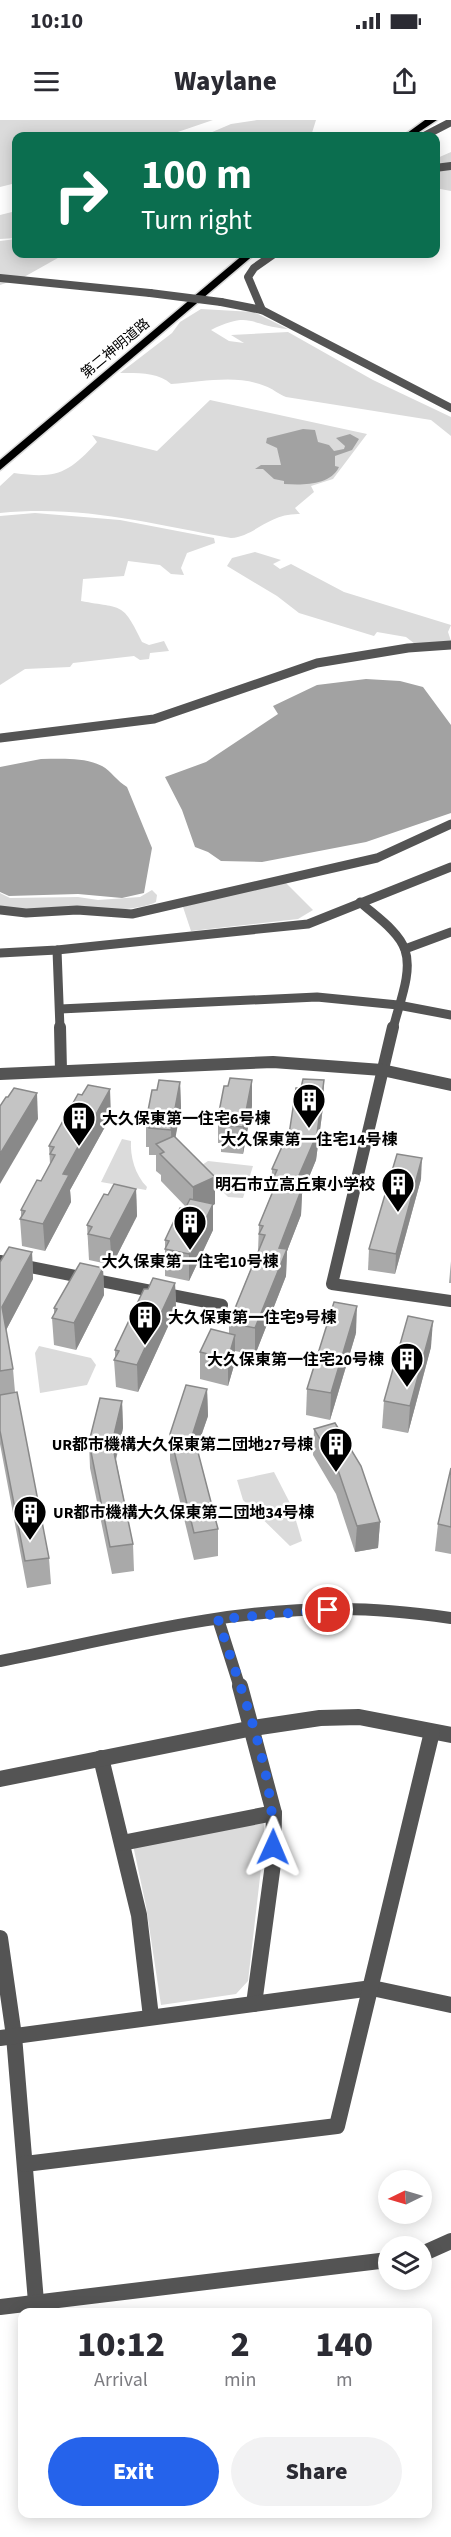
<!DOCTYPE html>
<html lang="en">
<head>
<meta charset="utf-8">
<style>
  body { margin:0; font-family:"Source Sans 3","Noto Sans JP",sans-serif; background:#f2f2f3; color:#2b2b33; height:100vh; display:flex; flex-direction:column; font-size:22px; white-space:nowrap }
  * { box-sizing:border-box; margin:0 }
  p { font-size:20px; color:#7c7c81 }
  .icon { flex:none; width:33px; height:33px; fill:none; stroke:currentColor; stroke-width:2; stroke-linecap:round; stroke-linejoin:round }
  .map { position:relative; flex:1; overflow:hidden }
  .details { position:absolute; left:18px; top:2188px; width:414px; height:210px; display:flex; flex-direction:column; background:#fff; border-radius:12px; box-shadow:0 3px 15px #0003 }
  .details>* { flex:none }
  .guide { position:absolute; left:12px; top:12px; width:428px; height:126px; border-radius:12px; box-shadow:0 3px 15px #0003; background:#0b6e4f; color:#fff; overflow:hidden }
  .needle { width:39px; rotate:265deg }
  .buttons { position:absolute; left:378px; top:2050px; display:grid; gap:12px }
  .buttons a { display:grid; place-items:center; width:54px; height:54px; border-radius:50%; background:#fff; box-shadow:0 3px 15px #0003; font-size:30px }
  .pin { position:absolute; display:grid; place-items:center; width:51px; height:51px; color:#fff; margin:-26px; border:3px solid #fff; border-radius:50%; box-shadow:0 2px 6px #0007 }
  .me { position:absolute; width:66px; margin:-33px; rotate:1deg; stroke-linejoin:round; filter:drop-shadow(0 0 4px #0008) }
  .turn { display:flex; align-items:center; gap:21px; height:126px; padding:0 30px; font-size:27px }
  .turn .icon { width:78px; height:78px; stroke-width:2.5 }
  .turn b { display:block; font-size:42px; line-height:51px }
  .eta { display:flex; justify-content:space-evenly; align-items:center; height:102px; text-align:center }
  .eta b { font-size:36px; font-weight:800; line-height:42px }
  .primary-button { display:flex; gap:12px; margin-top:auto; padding:12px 30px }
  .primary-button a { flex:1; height:69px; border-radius:36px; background:#2563eb; color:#fff; font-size:24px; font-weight:800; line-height:69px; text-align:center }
  .primary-button a+a { background:#f2f2f3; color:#2b2b33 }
  .status { display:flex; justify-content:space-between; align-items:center; height:42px; padding:0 30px; background:#fff; direction:ltr }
  .status svg { height:16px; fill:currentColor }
  header { display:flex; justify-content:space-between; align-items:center; height:78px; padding:0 30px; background:#fff; font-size:27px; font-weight:800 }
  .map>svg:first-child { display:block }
</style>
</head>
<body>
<div class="status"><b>10:10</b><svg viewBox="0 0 49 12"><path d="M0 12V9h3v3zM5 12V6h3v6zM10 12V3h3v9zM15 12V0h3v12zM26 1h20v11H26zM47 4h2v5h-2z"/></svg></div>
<header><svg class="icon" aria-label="menu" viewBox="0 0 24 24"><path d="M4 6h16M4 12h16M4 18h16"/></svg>Waylane<svg class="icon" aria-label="share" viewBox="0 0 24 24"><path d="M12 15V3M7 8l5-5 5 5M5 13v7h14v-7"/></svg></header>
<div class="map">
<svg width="451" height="2417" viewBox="0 0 451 2417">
  <rect width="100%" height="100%" fill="#fff"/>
  <!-- green -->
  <g fill="#dbdbdb">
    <polygon points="0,0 213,0 166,16 16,16 16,63 0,67"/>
    <polygon points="257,0 316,0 311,16 203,16 231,4"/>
    <polygon points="451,32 451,71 435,68 435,39"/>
    <polygon points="16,91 16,118 0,119 0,95"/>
    <polygon points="16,119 16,134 65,134 24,157 0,165 0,121"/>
    <path d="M 201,189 L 254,192 L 288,209 C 249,206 252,190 211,210 L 229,221 L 244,223 L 231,215 L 288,212 L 373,260 L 451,297 L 451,316 L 431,300 L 286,277 C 278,274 272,268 265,266 C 236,254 202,262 171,264 C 158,252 138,253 120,253 L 172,213 L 180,202 Z"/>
    <path d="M 210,280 L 367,314 L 333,359 L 311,366 L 314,372 L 295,388 L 300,394 C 268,393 256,416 231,418 C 148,404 86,385 0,393 L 0,366 L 14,353 C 56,359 68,354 97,322 L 92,315 L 157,331 Z"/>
    <path d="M 35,393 L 120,400 L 214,418 L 215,423 L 187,433 L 181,448 L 184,455 L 171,454 L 160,445 L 128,441 L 124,456 L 83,459 L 81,481 C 123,489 122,481 142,522 L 149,525 L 164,521 L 169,531 L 150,533 L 149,539 L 140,540 L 134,536 L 73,543 L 70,547 L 25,549 L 0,565 L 0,396 Z"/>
    <polygon points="255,432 281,440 273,444 280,449 291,444 344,472 451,505 448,512 451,521 415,524 406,517 377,512 374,516 299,493 277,476 227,446 232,438"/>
    <polygon points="286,763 313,790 298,799 191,811 183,787 216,777"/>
    <path d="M 152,770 L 157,775 L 156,782 C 129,796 33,790 0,787 L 0,773 L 10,778 L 78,777 L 98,780 L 140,777 Z"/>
    <path d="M 122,1019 L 131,1021 C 130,1036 135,1055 147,1067 L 146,1070 L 101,1062 Z"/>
    <polygon points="208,1041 253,1046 243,1078 228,1077 199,1047"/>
    <polygon points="39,1226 91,1238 96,1245 87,1265 40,1273 35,1233"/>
    <polygon points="274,1352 292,1387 302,1421 290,1426 243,1380 237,1360"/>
    <polygon points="263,1698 265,1714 248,1861 236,1874 161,1885 146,1786 133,1725"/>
  </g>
  <!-- water -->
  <g fill="#a2a2a2">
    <path d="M 303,309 L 315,310 L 318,322 L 329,325 L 334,331 L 344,329 L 345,326 L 336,318 L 350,314 L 359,319 L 352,330 L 335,336 L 335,346 L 339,347 C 330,366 302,365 284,364 L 284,361 L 274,359 L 263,349 L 255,349 L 261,345 L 281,345 L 277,328 L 266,323 L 267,318 Z"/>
    <polygon points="366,559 400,561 423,567 451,605 451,693 366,722 262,742 221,741 208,732 195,727 182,690 165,657 206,642 278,594 273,586 317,565"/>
    <path d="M 41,639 C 61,639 84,637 102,646 C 111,651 117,661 127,667 L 152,728 L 144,773 L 122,778 L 78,774 L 9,776 L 0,772 L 0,647 Z"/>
  </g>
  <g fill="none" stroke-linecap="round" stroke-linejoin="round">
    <defs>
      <g id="motorway">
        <polygon points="425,0 437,0 413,16 403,16"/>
        <polygon points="244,134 255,134 0,350 0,340"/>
      </g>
    </defs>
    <!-- motorway casing -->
    <use href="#motorway" stroke="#dbdbdb" stroke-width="3"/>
    <!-- minor-far3 -->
    <g stroke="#545454" stroke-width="8">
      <polyline points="424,16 451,2"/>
      <polyline points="435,48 451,46"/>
      <polyline points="0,158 150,173"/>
      <polyline points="221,182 262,190 451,288"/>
      <polyline points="262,190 248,157 254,148 274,134"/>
    </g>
    <!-- minor-far2 -->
    <g stroke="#545454" stroke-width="9">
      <path d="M 360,782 C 374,795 399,811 405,830 C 413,853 398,886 393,909"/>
      <polyline points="0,790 26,793 77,790 132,794 377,738 451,704"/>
      <polyline points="405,829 451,812"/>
      <polyline points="57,830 60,909"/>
      <polyline points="0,833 57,830 308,804 451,747"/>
      <polyline points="60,889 317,877 398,885 451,895"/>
    </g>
    <!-- minor-far1 -->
    <g stroke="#545454" stroke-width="12">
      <polyline points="60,907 61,951"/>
      <polyline points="393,907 332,1164 451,1181"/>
      <polyline points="0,1141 222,1185"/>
      <polyline points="218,1499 240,1568"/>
    </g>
    <!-- minor -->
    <g stroke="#545454" stroke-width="16">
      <polyline points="240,1566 274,1693 273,1744 254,1884"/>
      <polyline points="101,1638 139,1795 151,1897"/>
      <polyline points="0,1659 253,1608 320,1598 359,1597 451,1615"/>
      <polyline points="122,1723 274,1693"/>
      <polyline points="0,1818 14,1916 36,2182"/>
      <polyline points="0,1918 372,1868 451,1885"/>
      <polyline points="25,2044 337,2006 432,1612"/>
    </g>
    <!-- tertiary-far2 -->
    <polyline stroke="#545454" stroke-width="9" points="0,618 154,599 317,543 408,528 451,525"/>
    <!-- tertiary-far1 -->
    <g stroke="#545454" stroke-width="12">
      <polyline points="0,954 273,942 382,950 451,965"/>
      <path d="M 0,1541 C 112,1519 227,1488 342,1489 C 379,1489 415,1493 451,1498"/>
    </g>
    <!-- tertiary -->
    <g stroke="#545454" stroke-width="16">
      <polyline points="422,2134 451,2121"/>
      <polyline points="0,2187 388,2140"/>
    </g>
    <!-- motorway -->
    <use href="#motorway" fill="#000" fill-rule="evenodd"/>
    <!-- minor-bridge -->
    <polyline stroke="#545454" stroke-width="8" points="150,173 221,182"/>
  </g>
  <!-- wall -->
  <g fill="#a9a9a9">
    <polygon points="180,962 181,988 175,1017 215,1084 213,1085 213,1110 189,1161 165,1156 165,1120 186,1087 161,1061 161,1055 156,1051 156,1035 149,1035 149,1027 146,1027 146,1001 157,970"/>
    <polygon points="252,986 243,1034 221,1032 221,1023 218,1023 218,997"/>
    <polygon points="323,987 316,1040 302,1074 301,1095 287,1131 286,1156 255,1235 235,1231 235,1242 228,1266 200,1259 200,1232 229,1214 229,1203 258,1131 259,1105 271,1075 272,1049 288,1021"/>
    <polygon points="111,996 70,1070 71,1082 45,1131 22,1126 20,1099 21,1097 21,1090 41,1061 50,1044 49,1026"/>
    <polygon points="421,1059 395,1154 368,1150 369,1129"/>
    <polygon points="136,1069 137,1096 112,1145 89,1140 87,1105 108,1075"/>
    <polygon points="32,1132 33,1159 6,1210 13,1249 15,1272 49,1438 51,1464 27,1468 0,1324 0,1142"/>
    <polygon points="451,1141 451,1163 449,1163"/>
    <polygon points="103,1148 104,1175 76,1230 54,1225 52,1198 54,1195 54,1188"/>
    <polygon points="175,1163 176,1189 138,1272 116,1267 114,1240 115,1238 115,1230 148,1169"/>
    <polygon points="356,1213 330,1300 306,1295 307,1269"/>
    <polygon points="431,1227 408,1313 382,1308 384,1281"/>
    <polygon points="207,1269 208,1296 197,1328 218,1409 218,1436 194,1440 170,1340 170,1314"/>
    <polygon points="122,1281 123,1308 116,1340 133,1424 134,1451 112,1454 90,1348 89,1322"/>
    <polygon points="314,1309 380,1402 378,1428 355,1432 336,1374 313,1335"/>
    <polygon points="451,1348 451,1434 435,1431 438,1404"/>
  </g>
  <!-- shaded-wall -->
  <g fill="#898989">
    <polygon points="252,960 252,986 243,1034 243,1007"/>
    <polygon points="324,960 323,987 316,1040 302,1074 301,1095 287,1131 286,1156 255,1235 255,1208 279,1128 294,1067"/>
    <polygon points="180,962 181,988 172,1036 171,1010"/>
    <polygon points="110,969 111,996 70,1070 71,1082 45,1131 43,1104 63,1054"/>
    <polygon points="37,973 38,999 0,1064 0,1034"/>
    <polygon points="422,1038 421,1059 395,1154 396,1134"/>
    <polygon points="215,1057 215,1084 213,1085 213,1110 189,1161 189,1134 193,1094 193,1067"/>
    <polygon points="136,1069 137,1096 112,1145 110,1119"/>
    <polygon points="32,1132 33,1159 4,1214 2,1187"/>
    <polygon points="103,1148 104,1175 76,1230 74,1203"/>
    <polygon points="175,1163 176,1189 138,1272 137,1245"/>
    <polygon points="357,1186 356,1213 330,1300 331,1273"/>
    <polygon points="433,1201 431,1227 408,1313 410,1286"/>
    <polygon points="235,1215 235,1242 228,1266 228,1239"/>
    <polygon points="207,1269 208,1296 193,1339 193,1313"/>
    <polygon points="122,1281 123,1308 113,1350 112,1323"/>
    <polygon points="380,1402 378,1428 355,1432 357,1406"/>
  </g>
  <!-- building -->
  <g fill="#c4c4c4" stroke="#898989" stroke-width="1.5">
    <polygon points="230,958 252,960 243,1007 221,1005 222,997 218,997 224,966 228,966"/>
    <polygon points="303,959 324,960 317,1014 294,1067 302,1068 279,1128 287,1129 255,1208 229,1203 265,1115 259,1114 263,1106 259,1105 278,1059 273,1059 277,1050 272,1049 285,1020 288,1021 296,968 301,968"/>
    <polygon points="159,960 180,962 171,1010 149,1008 150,1001 146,1001 152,970 157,970"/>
    <polygon points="88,965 110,969 63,1054 69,1055 43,1104 20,1099 25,1091 21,1090 30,1073 37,1060 41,1061 55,1035 50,1034 54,1027 49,1026 78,974 82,975"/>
    <polygon points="14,968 37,973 0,1034 0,986 6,977 8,977"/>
    <polygon points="174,1016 215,1057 193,1067 160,1034 164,1032 156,1024"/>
    <polygon points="397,1034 422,1038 396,1134 369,1129"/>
    <polygon points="114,1064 136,1069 110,1119 88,1114 92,1107 87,1105 104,1074 108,1075"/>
    <polygon points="190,1079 213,1084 189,1134 165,1129 169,1121 165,1120 180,1088 185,1089"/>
    <polygon points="9,1127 32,1132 2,1187 13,1249 0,1251 0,1142"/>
    <polygon points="80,1143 103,1148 74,1203 52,1198 57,1189 54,1188"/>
    <polygon points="153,1158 175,1163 137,1245 114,1240 119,1231 115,1230 144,1169 148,1169"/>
    <polygon points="334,1182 357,1186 331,1273 307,1269"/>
    <polygon points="408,1196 433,1201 410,1286 384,1281"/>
    <polygon points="211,1209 235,1215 228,1239 200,1232"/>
    <polygon points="186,1265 207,1269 193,1313 218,1409 194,1413 170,1314"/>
    <polygon points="17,1272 49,1438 25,1441 0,1311 0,1275"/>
    <polygon points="100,1278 122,1281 112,1323 133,1424 110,1427 89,1322"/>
    <polygon points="335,1303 361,1346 380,1402 357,1406 337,1347 314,1309"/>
    <polygon points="451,1348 451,1407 438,1404"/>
  </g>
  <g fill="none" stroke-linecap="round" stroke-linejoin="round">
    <!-- route -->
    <path stroke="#2563eb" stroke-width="10" stroke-dasharray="0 18" d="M 273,1727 C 275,1650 241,1572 218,1499 L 328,1490"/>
  </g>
  <!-- icons -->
  <defs>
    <symbol id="building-pin" viewBox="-11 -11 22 30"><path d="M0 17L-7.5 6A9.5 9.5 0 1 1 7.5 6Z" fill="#000" stroke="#fff"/><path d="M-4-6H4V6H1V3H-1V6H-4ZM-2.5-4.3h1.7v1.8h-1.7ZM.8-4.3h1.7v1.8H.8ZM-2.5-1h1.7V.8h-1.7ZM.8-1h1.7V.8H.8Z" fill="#fff"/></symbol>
  </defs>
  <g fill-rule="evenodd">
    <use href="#building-pin" x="290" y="961" width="38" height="52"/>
    <use href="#building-pin" x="60" y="979" width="38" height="52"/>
    <use href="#building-pin" x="379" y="1045" width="38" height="52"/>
    <use href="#building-pin" x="171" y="1083" width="38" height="52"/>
    <use href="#building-pin" x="126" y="1178" width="38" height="52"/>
    <use href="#building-pin" x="388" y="1220" width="38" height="52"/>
    <use href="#building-pin" x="317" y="1305" width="38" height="52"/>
    <use href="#building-pin" x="11" y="1373" width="38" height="52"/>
  </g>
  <g text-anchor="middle" stroke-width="5" stroke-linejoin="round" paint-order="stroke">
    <!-- far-street labels -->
    <g font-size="14" fill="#000" stroke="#fff">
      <text transform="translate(115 228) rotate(-40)" y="5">第二神明道路</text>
    </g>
    <!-- poi labels -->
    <g font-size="16" font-weight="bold" fill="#000" stroke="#fff" text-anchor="start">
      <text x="102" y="1004">大久保東第一住宅6号棟</text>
      <text x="309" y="1025" text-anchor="middle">大久保東第一住宅14号棟</text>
      <text x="375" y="1070" text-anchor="end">明石市立高丘東小学校</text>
      <text x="190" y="1147" text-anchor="middle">大久保東第一住宅10号棟</text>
      <text x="168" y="1203">大久保東第一住宅9号棟</text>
      <text x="384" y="1245" text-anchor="end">大久保東第一住宅20号棟</text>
      <text x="313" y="1330" text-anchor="end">UR都市機構大久保東第二団地27号棟</text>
      <text x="53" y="1398">UR都市機構大久保東第二団地34号棟</text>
    </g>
  </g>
</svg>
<div class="buttons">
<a><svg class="needle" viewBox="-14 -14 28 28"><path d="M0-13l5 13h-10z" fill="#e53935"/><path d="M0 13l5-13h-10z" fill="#7c7c81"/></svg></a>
<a><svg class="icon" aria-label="layers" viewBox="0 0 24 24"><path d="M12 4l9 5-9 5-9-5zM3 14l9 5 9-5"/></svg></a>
</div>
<div class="pin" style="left:328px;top:1490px;background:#d93025"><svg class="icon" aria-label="arrive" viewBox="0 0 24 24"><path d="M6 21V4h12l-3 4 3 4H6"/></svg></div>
<svg class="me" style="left:273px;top:1727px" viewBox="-20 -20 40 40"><path d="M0-17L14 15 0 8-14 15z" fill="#2563eb" stroke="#fff" stroke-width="4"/></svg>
<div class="guide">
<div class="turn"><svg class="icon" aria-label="right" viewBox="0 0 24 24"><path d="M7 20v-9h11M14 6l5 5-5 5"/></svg><div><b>100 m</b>Turn right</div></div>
</div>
<section class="details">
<div class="eta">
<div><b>10:12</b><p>Arrival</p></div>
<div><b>2</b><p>min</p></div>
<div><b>140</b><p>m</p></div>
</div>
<div class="primary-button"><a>Exit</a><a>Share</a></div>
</section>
</div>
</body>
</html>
